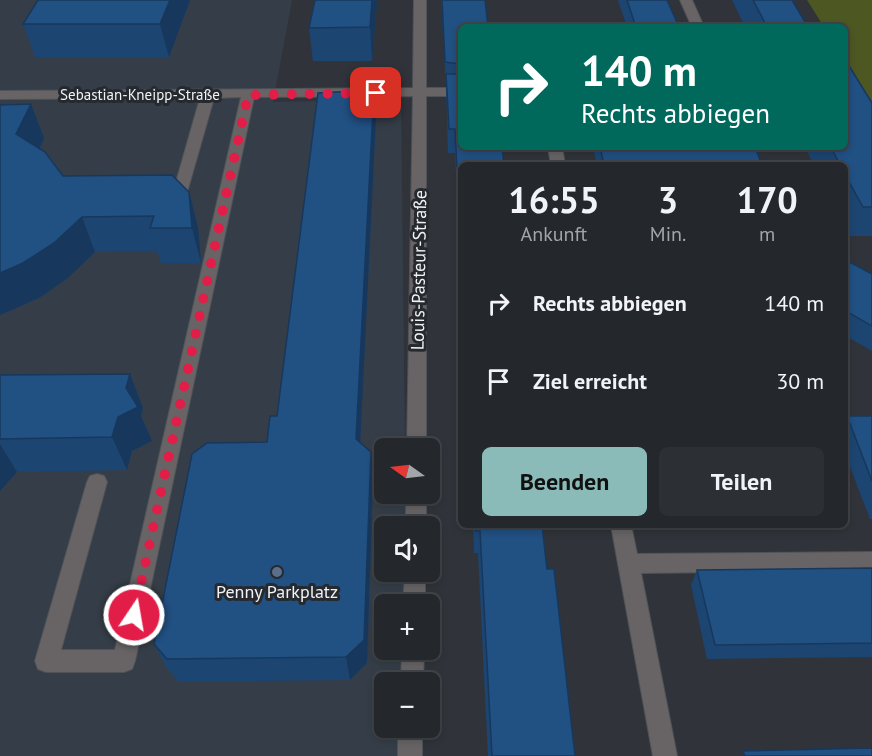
<!DOCTYPE html>
<html lang="de">
<head>
<meta charset="utf-8">
<style>
  body { margin:0; font-family:"PT Sans",sans-serif; background:#2c2f34; color:#f1f3f6; height:100vh; display:flex; flex-direction:column; font-size:22px; white-space:nowrap }
  * { box-sizing:border-box; margin:0 }
  p { font-size:20px; color:#a3a5a9 }
  .icon { flex:none; width:33px; height:33px; fill:none; stroke:currentColor; stroke-width:2; stroke-linecap:round; stroke-linejoin:round }
  .map { position:relative; flex:1; overflow:hidden }
  .details { position:absolute; left:458px; top:162px; width:390px; height:366px; display:flex; flex-direction:column; background:#24272c; border-radius:9px; box-shadow:0 3px 9px #0003,0 0 0 2px #414448 }
  .details>* { flex:none }
  .hud { position:absolute; left:458px; top:24px; width:390px; height:126px; border-radius:9px; box-shadow:0 3px 9px #0003,0 0 0 2px #414448; background:#00695c; color:#fff; overflow:hidden }
  .needle { width:39px; rotate:284deg }
  .tools { position:absolute; left:374px; top:438px; display:grid; gap:12px }
  .tools a { display:grid; place-items:center; width:66px; height:66px; border-radius:9px; background:#24272c; box-shadow:0 3px 9px #0003,0 0 0 2px #414448; font-size:30px }
  .pin { position:absolute; display:grid; place-items:center; width:51px; height:51px; color:#fff; margin:-26px; border-radius:12px; box-shadow:0 3px 9px #0006 }
  .me { position:absolute; width:66px; margin:-33px; rotate:12deg; stroke-linejoin:round; filter:drop-shadow(0 0 4px #0008) }
  .turn { display:flex; align-items:center; gap:21px; height:126px; padding:0 24px; font-size:27px }
  .turn .icon { width:78px; height:78px; stroke-width:2.5 }
  .turn b { display:block; font-size:42px; line-height:51px }
  .eta { display:flex; justify-content:space-evenly; align-items:center; height:102px; text-align:center }
  .eta b { font-size:36px; font-weight:600; line-height:42px }
  .cta { display:flex; gap:12px; margin-top:auto; padding:12px 24px }
  .cta a { flex:1; height:69px; border-radius:9px; background:#8bbbb9; color:#111; font-size:24px; font-weight:600; line-height:69px; text-align:center }
  .cta a+a { background:#2c2f34; color:#f1f3f6 }
  ul { padding:0; list-style:none }
  li { display:flex; align-items:center; gap:18px; height:78px; padding:0 24px }
  li div { flex:1 }
  li b { display:block; font-size:22px }
  li em { font-style:normal }
  .map>svg:first-child { display:block }
</style>
</head>
<body>
<div class="map">
<svg width="872" height="756" viewBox="0 0 872 756">
  <rect width="100%" height="100%" fill="#30343a"/>
  <!-- built -->
  <polygon fill="#353e48" points="0,0 292,0 273,102 401,100 405,448 384,448 384,494 405,494 405,526 384,526 384,572 406,572 406,604 384,604 384,650 407,650 407,682 384,682 384,728 407,728 408,756 0,756"/>
  <!-- green -->
  <polygon fill="#4c5722" points="807,0 872,0 872,120 845,60 844,27 824,27"/>
  <g fill="none" stroke-linecap="round" stroke-linejoin="round">
    <defs>
      <g id="minor">
        <polygon points="414,0 426,0 426,88 460,88 460,96 426,96 426,448 407,448 413,96 254,97 135,661 132,669 124,672 46,672 38,669 35,661 87,482 90,476 97,474 104,476 107,482 61,650 115,650 241,97 214,98 186,196 179,201 172,196 200,98 0,99 0,91 413,88"/>
        <polygon points="680,0 692,0 704,27 692,27"/>
        <polygon points="548,147 562,147 565,165 551,165"/>
        <rect x="406" y="494" width="20" height="32"/>
        <polygon points="611,525 631,525 637,554 872,552 872,570 641,573 677,756 653,756"/>
        <polygon points="405,572 425,572 425,604 403,604"/>
        <polygon points="402,650 424,650 423,682 401,682"/>
        <rect x="398" y="728" width="24" height="28"/>
      </g>
    </defs>
    <!-- minor casing -->
    <use href="#minor" stroke="#4f5358" stroke-width="2"/>
    <!-- minor -->
    <use href="#minor" fill="#686465" fill-rule="evenodd"/>
  </g>
  <!-- wall -->
  <g fill="#1c4571">
    <polygon points="190,0 169,57 35,57 23,24"/>
    <polygon points="315,0 377,0 372,61 313,61 309,28"/>
    <polygon points="441,0 485,0 460,27 460,268 455,153 448,153 446,86"/>
    <polygon points="618,0 667,0 679,27 627,27"/>
    <polygon points="732,0 792,0 808,27 745,27"/>
    <polygon points="872,103 872,236 850,236 844,226 844,165 814,165 805,147 844,147"/>
    <polygon points="31,104 44,138 40,149 63,176 189,192 198,227 201,263 161,263 157,251 95,252 68,278 39,298 0,315 0,105"/>
    <polygon points="376,118 360,442 371,452 373,479 367,663 350,680 179,682 166,667 154,644 267,442 277,416"/>
    <polygon points="593,147 755,147 762,165 597,165"/>
    <polygon points="844,259 872,274 872,351 844,335"/>
    <polygon points="130,374 143,408 141,416 152,441 132,451 127,470 17,472 0,491 0,375"/>
    <polygon points="847,416 872,416 872,519 870,519 844,451 844,421"/>
    <polygon points="473,525 542,525 547,569 575,756 488,756 478,553 474,553"/>
    <polygon points="872,568 872,657 707,659 691,585 697,570"/>
  </g>
  <!-- shaded-wall -->
  <g fill="#17385c">
    <polygon points="170,0 190,0 169,57 160,24"/>
    <polygon points="372,0 377,0 372,61 370,27"/>
    <polygon points="374,90 376,118 359,466 356,439"/>
    <polygon points="31,104 44,138 31,169 16,134"/>
    <polygon points="189,192 198,227 201,263 192,228"/>
    <polygon points="82,217 95,252 68,278 39,298 0,315 0,273"/>
    <polygon points="130,374 143,408 141,416 152,441 132,451 127,470 112,437"/>
    <polygon points="0,444 17,472 0,491"/>
    <polygon points="371,452 373,479 367,663 350,680 346,657"/>
  </g>
  <!-- building -->
  <g fill="#215083" stroke="#17385c" stroke-width="1.5">
    <polygon points="38,0 170,0 160,24 23,24"/>
    <polygon points="315,0 372,0 370,27 309,28"/>
    <polygon points="442,0 485,0 488,27 460,27 460,64 445,62"/>
    <polygon points="627,0 667,0 679,27 636,27"/>
    <polygon points="753,0 792,0 808,27 767,27"/>
    <polygon points="844,61 846,61 872,103 872,207 863,207 844,173 844,165 840,165 831,147 844,147"/>
    <polygon points="446,74 460,74 460,147 502,147 504,165 460,165 460,230 455,129 449,129"/>
    <polygon points="374,90 356,439 371,452 364,640 346,657 167,659 154,644 192,454 207,443 267,442 270,416 277,416 318,93"/>
    <polygon points="31,104 16,134 45,152 63,176 172,175 189,192 192,228 150,228 154,216 82,217 54,243 23,263 0,273 0,105"/>
    <polygon points="600,147 755,147 762,165 604,165"/>
    <polygon points="844,259 872,274 872,326 844,310"/>
    <polygon points="130,374 126,388 138,407 118,417 112,437 0,439 0,375"/>
    <polygon points="847,416 872,416 872,481"/>
    <polygon points="476,525 542,525 547,569 554,569 575,756 492,756 480,531 476,531"/>
    <polygon points="872,568 872,643 715,645 697,570"/>
    <polygon points="872,748 872,756 745,756 743,751"/>
  </g>
  <g fill="none" stroke-linecap="round" stroke-linejoin="round">
    <!-- route -->
    <polyline stroke="#e11d48" stroke-width="10" stroke-dasharray="0 18" points="134,615 248,95 376,93"/>
  </g>
  <!-- markers -->
  <circle fill="#5c6f8a" stroke="#262a2f" stroke-width="2" cx="277" cy="572" r="6"/>
  <g text-anchor="middle" stroke-width="6" stroke-linejoin="round" paint-order="stroke">
    <!-- far-street labels -->
    <g font-size="15" fill="#f0f3f6" stroke="#262a2f">
      <text x="140" y="100">Sebastian-Kneipp-Straße</text>
    </g>
    <!-- street labels -->
    <g font-size="18" fill="#f0f3f6" stroke="#262a2f">
      <text transform="translate(419 270) rotate(-89)" y="6">Louis-Pasteur-Straße</text>
    </g>
    <!-- poi labels -->
    <g font-size="18" fill="#f0f3f6" stroke="#262a2f">
      <text x="277" y="598">Penny Parkplatz</text>
    </g>
  </g>
</svg>
<div class="tools">
<a><svg class="needle" viewBox="-14 -14 28 28"><path d="M0-13l5 13h-10z" fill="#e53935"/><path d="M0 13l5-13h-10z" fill="#a3a5a9"/></svg></a>
<a><svg class="icon" aria-label="sound" viewBox="0 0 24 24"><path d="M4 9h4l5-4v14l-5-4H4zM17 9q2 3 0 6"/></svg></a>
<a>+</a>
<a>−</a>
</div>
<div class="pin" style="left:376px;top:93px;background:#d93025"><svg class="icon" aria-label="arrive" viewBox="0 0 24 24"><path d="M6 21V4h12l-3 4 3 4H6"/></svg></div>
<svg class="me" style="left:134px;top:615px" viewBox="-20 -20 40 40"><circle r="17" fill="#e11d48" stroke="#fff" stroke-width="3"/><path d="M0-11L8 9 0 5-8 9z" fill="#fff"/></svg>
<div class="hud">
<div class="turn"><svg class="icon" aria-label="right" viewBox="0 0 24 24"><path d="M7 20v-9h11M14 6l5 5-5 5"/></svg><div><b>140 m</b>Rechts abbiegen</div></div>
</div>
<section class="details">
<div class="eta">
<div><b>16:55</b><p>Ankunft</p></div>
<div><b>3</b><p>Min.</p></div>
<div><b>170</b><p>m</p></div>
</div>
<ul>
<li><svg class="icon" aria-label="right" viewBox="0 0 24 24"><path d="M7 20v-9h11M14 6l5 5-5 5"/></svg><div><b>Rechts abbiegen</b></div><em>140 m</em></li>
<li><svg class="icon" aria-label="arrive" viewBox="0 0 24 24"><path d="M6 21V4h12l-3 4 3 4H6"/></svg><div><b>Ziel erreicht</b></div><em>30 m</em></li>
</ul>
<div class="cta"><a>Beenden</a><a>Teilen</a></div>
</section>
</div>
</body>
</html>
